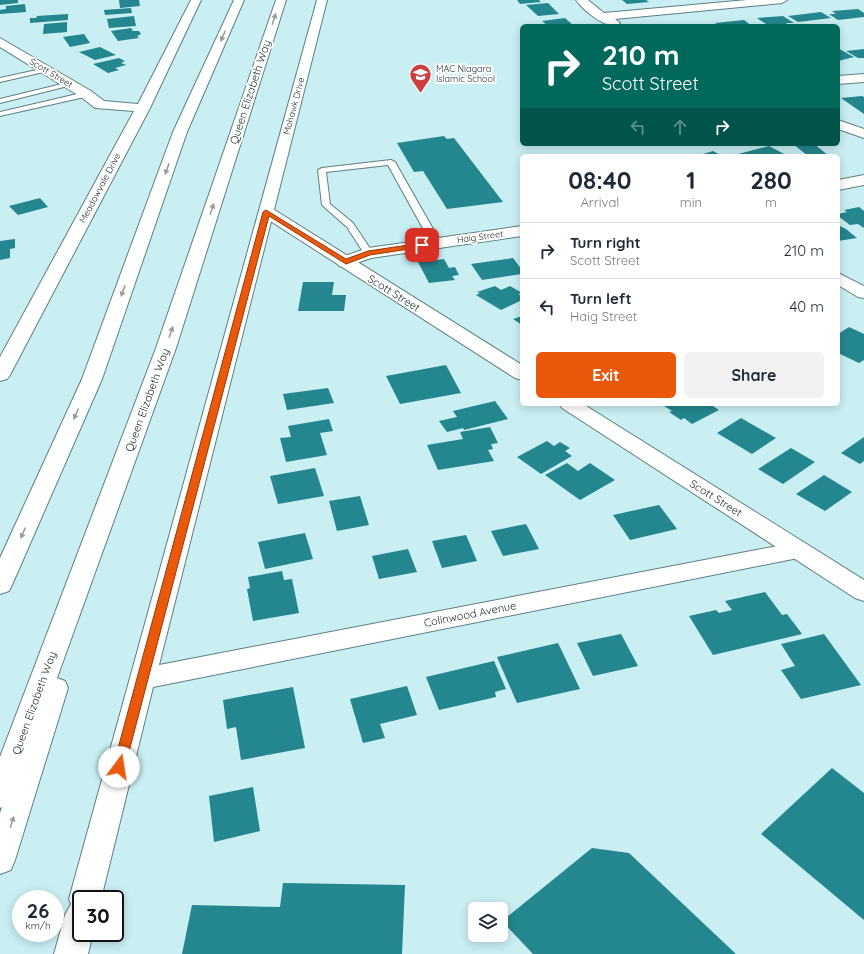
<!DOCTYPE html>
<html lang="en">
<head>
<meta charset="utf-8">
<style>
  body { margin:0; font-family:Quicksand,sans-serif; background:#f2f2f3; color:#1f2937; height:100vh; display:flex; flex-direction:column; font-size:15px; white-space:nowrap }
  * { box-sizing:border-box; margin:0 }
  p { font-size:13px; color:#747a83 }
  .icon { flex:none; width:22px; height:22px; fill:none; stroke:currentColor; stroke-width:2; stroke-linecap:round; stroke-linejoin:round }
  .map { position:relative; flex:1; overflow:hidden }
  .side { position:absolute; left:520px; top:154px; width:320px; height:252px; display:flex; flex-direction:column; background:#fff; border-radius:6px; box-shadow:0 2px 10px #0003 }
  .side>* { flex:none }
  .banner { position:absolute; left:520px; top:24px; width:320px; height:122px; border-radius:6px; box-shadow:0 2px 10px #0003; background:#00695c; color:#fff; overflow:hidden }
  .controls { position:absolute; left:468px; top:902px; display:grid; gap:8px }
  .controls a { display:grid; place-items:center; width:40px; height:40px; border-radius:6px; background:#fff; box-shadow:0 2px 10px #0003; font-size:20px }
  .speed { position:absolute; left:12px; top:890px; display:flex; gap:8px; font-size:20px; font-weight:700; text-align:center }
  .speed>* { display:grid; place-content:center; width:52px; height:52px; border-radius:50%; background:#fff; box-shadow:0 2px 10px #0003; line-height:1 }
  .speed small { font-size:10px; font-weight:400 }
  .speed .limit { border:2px solid #111; border-radius:6px; background:#fff; color:#111 }
  .pin { position:absolute; display:grid; place-items:center; width:34px; height:34px; color:#fff; margin:-17px; border-radius:8px; box-shadow:0 2px 6px #0006 }
  .me { position:absolute; width:44px; margin:-22px; rotate:14deg; stroke-linejoin:round; filter:drop-shadow(0 0 3px #0008) }
  .turn { display:flex; align-items:center; gap:14px; height:84px; padding:0 16px; font-size:18px }
  .turn .icon { width:52px; height:52px; stroke-width:2.5 }
  .turn b { display:block; font-size:28px; line-height:34px }
  .lanes { display:flex; align-items:center; height:38px; padding:0 16px; background:#0003; justify-content:center; gap:20px; direction:ltr }
  .lanes .off { opacity:.35 }
  .eta { display:flex; justify-content:space-evenly; align-items:center; height:68px; text-align:center }
  .eta b { font-size:24px; font-weight:800; line-height:28px }
  .cta { display:flex; gap:8px; margin-top:auto; padding:8px 16px }
  .cta a { flex:1; height:46px; border-radius:6px; background:#ea580c; color:#fff; font-size:16px; font-weight:800; line-height:46px; text-align:center }
  .cta a+a { background:#f2f2f3; color:#1f2937 }
  ul { padding:0; list-style:none }
  li { display:flex; align-items:center; gap:12px; height:56px; padding:0 16px; border-top:1px solid #e0e1e3 }
  li div { flex:1 }
  li b { display:block; font-size:15px }
  li em { font-style:normal }
  .map>svg:first-child { display:block }
</style>
</head>
<body>
<div class="map">
<svg width="864" height="954" viewBox="0 0 864 954">
  <rect width="100%" height="100%" fill="#c9eff3"/>
  <!-- building -->
  <g fill="#24868e">
    <polygon points="0,0 18,0 18,3 0,5"/>
    <polygon points="119,0 139,0 140,6 120,8"/>
    <polygon points="517,0 539,0 541,2 520,4"/>
    <polygon points="622,0 646,0 649,2 627,4"/>
    <polygon points="548,3 559,14 538,16 526,5"/>
    <polygon points="25,4 26,12 0,14 0,10 6,9 6,6"/>
    <polygon points="131,8 132,13 105,15 104,10"/>
    <polygon points="858,9 864,13 864,17 838,20 829,14 836,14 832,11"/>
    <polygon points="821,12 831,18 798,22 788,16"/>
    <polygon points="68,14 68,20 30,23 30,18 36,18 37,16"/>
    <polygon points="134,16 136,26 109,28 107,19"/>
    <polygon points="783,16 794,23 786,23 788,25 783,26 769,26 757,18"/>
    <polygon points="565,18 574,26 548,26 542,21"/>
    <polygon points="744,20 752,26 720,26 715,23"/>
    <polygon points="67,22 67,32 43,34 44,24"/>
    <polygon points="131,28 133,31 139,31 141,34 137,36 139,38 118,41 111,31"/>
    <polygon points="84,34 90,43 70,47 63,37"/>
    <polygon points="100,47 116,55 95,60 79,52"/>
    <polygon points="838,48 843,51 854,57 838,61"/>
    <polygon points="864,49 864,58 858,58 846,51"/>
    <polygon points="119,58 125,61 121,63 126,65 115,68 119,70 108,73 93,64"/>
    <polygon points="862,96 864,97 864,114 841,98"/>
    <polygon points="444,136 447,139 454,138 503,202 447,209 423,171 414,172 397,143"/>
    <polygon points="793,144 814,144 829,156 808,156"/>
    <polygon points="769,146 788,156 741,156 738,154"/>
    <polygon points="713,151 722,156 696,156"/>
    <polygon points="40,198 48,207 18,215 9,206"/>
    <polygon points="859,207 864,211 864,228 858,224 850,225 838,216 838,214 847,212 844,210"/>
    <polygon points="838,225 846,229 857,238 838,241"/>
    <polygon points="15,239 15,248 10,249 10,258 0,260 0,241"/>
    <polygon points="436,258 437,260 444,259 449,268 455,267 459,275 452,276 455,280 429,283 418,262"/>
    <polygon points="513,258 522,270 522,274 482,280 471,264"/>
    <polygon points="303,282 334,282 332,295 346,295 344,311 298,311"/>
    <polygon points="495,286 501,290 510,286 522,293 518,294 522,296 522,300 501,310 476,295 480,293 477,292"/>
    <polygon points="522,316 522,325 513,319"/>
    <polygon points="849,327 864,334 864,360 859,363 838,353 838,334"/>
    <polygon points="446,365 461,393 400,404 386,376"/>
    <polygon points="328,388 334,403 287,410 283,394"/>
    <polygon points="495,401 508,419 464,430 463,428 447,432 439,421 457,417 453,411"/>
    <polygon points="668,404 710,404 719,410 692,424 684,418 681,420 669,412 672,411 664,406"/>
    <polygon points="741,418 776,438 752,454 717,433"/>
    <polygon points="329,419 333,431 320,433 327,455 286,462 280,438 291,437 288,426"/>
    <polygon points="490,427 498,443 491,444 493,449 488,450 494,461 438,470 427,445 463,439 460,432"/>
    <polygon points="864,437 864,461 860,464 841,453"/>
    <polygon points="547,441 554,446 560,442 570,448 565,451 572,456 541,474 517,457"/>
    <polygon points="791,448 815,462 783,484 758,469"/>
    <polygon points="567,463 578,471 590,463 615,480 580,500 545,475"/>
    <polygon points="315,468 324,496 278,504 270,476"/>
    <polygon points="824,475 852,492 825,511 796,494"/>
    <polygon points="360,496 369,525 337,531 329,501"/>
    <polygon points="659,505 677,529 630,540 613,515"/>
    <polygon points="526,524 539,549 503,556 491,531"/>
    <polygon points="305,533 313,559 265,569 258,542"/>
    <polygon points="466,535 477,561 442,568 432,541"/>
    <polygon points="408,549 417,572 379,579 372,556"/>
    <polygon points="282,571 284,580 292,579 299,613 253,621 247,589 250,588 248,577"/>
    <polygon points="765,592 782,615 787,614 802,634 713,655 689,616 716,610 719,613 732,610 725,601"/>
    <polygon points="621,634 638,666 593,676 577,643"/>
    <polygon points="824,634 861,685 801,699 781,670 795,666 781,644"/>
    <polygon points="558,643 580,689 517,703 497,657"/>
    <polygon points="494,661 506,689 495,692 496,697 439,710 426,677"/>
    <polygon points="407,686 417,715 380,724 385,738 363,743 350,699"/>
    <polygon points="293,687 305,748 241,760 236,727 227,729 223,700"/>
    <polygon points="832,768 864,793 864,920 761,834"/>
    <polygon points="253,787 260,831 214,842 209,796"/>
    <polygon points="592,848 629,853 736,954 533,954 502,921"/>
    <polygon points="283,883 405,885 402,954 182,954 192,905 280,907"/>
  </g>
  <g fill="none" stroke-linecap="round" stroke-linejoin="round">
    <defs>
      <g id="lane">
        <polygon points="46,68 48,69 48,71 0,82 0,78"/>
        <polygon points="70,82 74,84 72,85 0,103 0,99"/>
        <polygon points="86,92 90,94 89,96 0,116 0,112"/>
        <polygon points="391,160 395,162 441,243 436,246 431,243 388,165 326,172 330,204 353,223 373,253 371,255 365,255 347,227 322,205 318,170 322,168"/>
      </g>
      <g id="street">
        <polygon points="317,0 327,0 159,665 798,542 806,544 810,550 806,556 798,558 153,687 101,899 81,899 81,933 93,933 88,954 54,954 65,915 71,904 69,899"/>
        <path d="M 576,0 L 588,0 L 604,13 L 747,0 L 787,0 L 782,3 L 615,19 L 620,23 L 616,26 C 602,26 583,10 576,0 Z"/>
        <polygon points="864,74 864,82 838,84 838,76"/>
        <polygon points="838,120 864,129 864,138 838,129"/>
        <polygon points="864,175 864,185 838,190 838,180"/>
        <polygon points="522,226 522,236 371,258 345,267 339,266 336,262 339,258 368,248"/>
        <polygon points="838,273 864,286 864,298 858,297 838,285"/>
      </g>
      <g id="secondary">
        <polygon points="191,0 201,0 150,108 10,375 7,379 0,381 0,357 134,111 95,108 81,97 0,47 0,38 91,91 104,101 138,104"/>
        <polygon points="267,207 273,209 522,365 522,380 515,378 261,215 259,212 261,209"/>
        <polygon points="559,404 583,404 864,580 864,601 855,598 562,408"/>
      </g>
      <g id="highway">
        <polygon points="234,0 244,0 187,132 102,379 12,585 9,591 0,594 0,558 82,379 173,132"/>
        <polygon points="276,0 286,0 176,348 57,678 65,681 68,688 15,860 11,870 0,874 0,813 2,807 0,808 0,757 156,348"/>
      </g>
    </defs>
    <!-- lane casing -->
    <use href="#lane" stroke="#5c7f82" stroke-width="2"/>
    <!-- street casing -->
    <use href="#street" stroke="#5c7f82" stroke-width="2"/>
    <!-- secondary casing -->
    <use href="#secondary" stroke="#5c7f82" stroke-width="2"/>
    <!-- highway casing -->
    <use href="#highway" stroke="#5c7f82" stroke-width="2"/>
    <!-- lane -->
    <use href="#lane" fill="#fff" fill-rule="evenodd"/>
    <!-- street -->
    <use href="#street" fill="#fff" fill-rule="evenodd"/>
    <!-- secondary -->
    <use href="#secondary" fill="#fff" fill-rule="evenodd"/>
    <!-- highway -->
    <use href="#highway" fill="#fff" fill-rule="evenodd"/>
  </g>
  <!-- one-way arrows -->
  <defs><path id="oneway-solid" d="M-6-.8H1V-3.2L6.5 0L1 3.2V.8H-6Z"/></defs>
  <g fill="#989e9e">
    <use href="#oneway-solid" transform="translate(274 19) rotate(-72)"/>
    <use href="#oneway-solid" transform="translate(223 36) rotate(114)"/>
    <use href="#oneway-solid" transform="translate(167 169) rotate(110)"/>
    <use href="#oneway-solid" transform="translate(212 209) rotate(-72)"/>
    <use href="#oneway-solid" transform="translate(123 291) rotate(110)"/>
    <use href="#oneway-solid" transform="translate(171 332) rotate(-72)"/>
    <use href="#oneway-solid" transform="translate(76 414) rotate(114)"/>
    <use href="#oneway-solid" transform="translate(23 533) rotate(114)"/>
    <use href="#oneway-solid" transform="translate(12 822) rotate(-72)"/>
  </g>
  <!-- route -->
  <polygon fill="#ea580c" stroke="#983908" points="266,210 346,259 368,251 422,243 426,245 422,247 370,255 346,264 269,216 125,767 123,771 119,772 115,771 113,767 263,212"/>
  <!-- icons -->
  <defs>
    <symbol id="school-pin" viewBox="-11 -11 22 30"><path d="M0 17L-7.5 6A9.5 9.5 0 1 1 7.5 6Z" fill="#cd3e40" stroke="#fff"/><path d="M0-5L7-2L0 1L-7-2ZM-4 1L0 2.5L4 1V4Q0 6-4 4Z" fill="#fff"/></symbol>
  </defs>
  <g fill-rule="evenodd">
    <use href="#school-pin" x="408" y="62" width="25" height="34"/>
  </g>
  <g text-anchor="middle" stroke-width="4" stroke-linejoin="round" paint-order="stroke">
    <!-- far-poi labels -->
    <g font-size="9" fill="#192728" stroke="#fff" text-anchor="start">
      <text x="436" y="72">MAC Niagara<tspan x="436" dy="10">Islamic School</tspan></text>
    </g>
    <!-- far-street labels -->
    <g font-size="9" fill="#192728" stroke="#fff">
      <text transform="translate(51 73) rotate(31)" y="3">Scott Street</text>
      <text transform="translate(294 106) rotate(-75)" y="3">Mohawk Drive</text>
      <text transform="translate(100 188) rotate(-62)" y="3">Meadowvale Drive</text>
      <text transform="translate(480 237) rotate(-8)" y="3">Haig Street</text>
    </g>
    <!-- street labels -->
    <g font-size="11" fill="#192728" stroke="#fff">
      <text transform="translate(250 92) rotate(-72)" y="4">Queen Elizabeth Way</text>
      <text transform="translate(394 293) rotate(32)" y="4">Scott Street</text>
      <text transform="translate(147 400) rotate(-70)" y="4">Queen Elizabeth Way</text>
      <text transform="translate(716 498) rotate(32)" y="4">Scott Street</text>
      <text transform="translate(470 614) rotate(-11)" y="4">Colinwood Avenue</text>
      <text transform="translate(34 703) rotate(-70)" y="4">Queen Elizabeth Way</text>
    </g>
  </g>
</svg>
<div class="controls">
<a><svg class="icon" aria-label="layers" viewBox="0 0 24 24"><path d="M12 4l9 5-9 5-9-5zM3 14l9 5 9-5"/></svg></a>
</div>
<div class="speed"><div>26<small>km/h</small></div><div class="limit">30</div></div>
<div class="pin" style="left:422px;top:245px;background:#d93025"><svg class="icon" aria-label="arrive" viewBox="0 0 24 24"><path d="M6 21V4h12l-3 4 3 4H6"/></svg></div>
<svg class="me" style="left:119px;top:767px" viewBox="-20 -20 40 40"><circle r="19" fill="#fff"/><path d="M0-13L10 11 0 6-10 11z" fill="#ea580c"/></svg>
<div class="banner">
<div class="turn"><svg class="icon" aria-label="right" viewBox="0 0 24 24"><path d="M7 20v-9h11M14 6l5 5-5 5"/></svg><div><b>210 m</b>Scott Street</div></div>
<div class="lanes"><svg class="icon off" aria-label="left" viewBox="0 0 24 24"><path d="M17 20v-9H6M10 6l-5 5 5 5"/></svg><svg class="icon off" aria-label="ahead" viewBox="0 0 24 24"><path d="M12 20V5M6 11l6-6 6 6"/></svg><svg class="icon" aria-label="right" viewBox="0 0 24 24"><path d="M7 20v-9h11M14 6l5 5-5 5"/></svg></div>
</div>
<section class="side">
<div class="eta">
<div><b>08:40</b><p>Arrival</p></div>
<div><b>1</b><p>min</p></div>
<div><b>280</b><p>m</p></div>
</div>
<ul>
<li><svg class="icon" aria-label="right" viewBox="0 0 24 24"><path d="M7 20v-9h11M14 6l5 5-5 5"/></svg><div><b>Turn right</b><p>Scott Street</p></div><em>210 m</em></li>
<li><svg class="icon" aria-label="left" viewBox="0 0 24 24"><path d="M17 20v-9H6M10 6l-5 5 5 5"/></svg><div><b>Turn left</b><p>Haig Street</p></div><em>40 m</em></li>
</ul>
<div class="cta"><a>Exit</a><a>Share</a></div>
</section>
</div>
</body>
</html>
